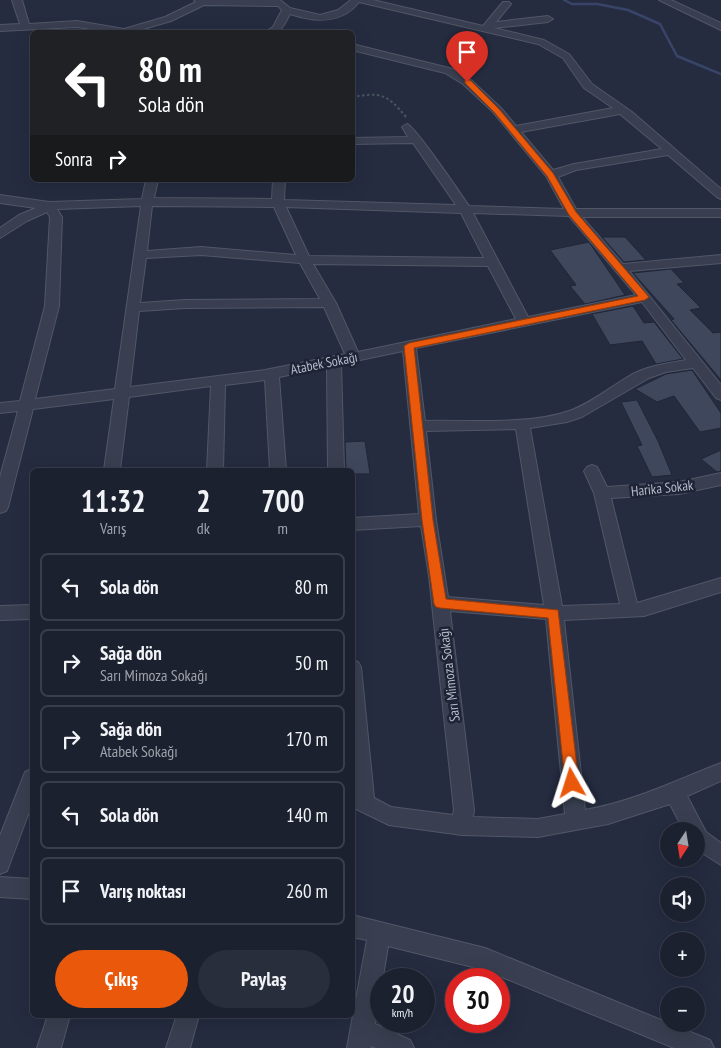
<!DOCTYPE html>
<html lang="tr">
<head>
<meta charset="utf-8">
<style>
  body { margin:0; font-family:"PT Sans Narrow",sans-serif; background:#292e3c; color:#f1f3f6; height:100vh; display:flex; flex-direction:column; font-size:19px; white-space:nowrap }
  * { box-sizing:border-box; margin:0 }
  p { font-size:16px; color:#a0a3ab }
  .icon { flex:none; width:28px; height:28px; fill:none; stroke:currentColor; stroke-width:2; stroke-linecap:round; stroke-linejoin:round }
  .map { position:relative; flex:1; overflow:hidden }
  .sheet { position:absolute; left:30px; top:468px; width:325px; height:550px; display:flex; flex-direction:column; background:#1c2130; border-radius:8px; box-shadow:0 5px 20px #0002,0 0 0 1px #3a3e4c }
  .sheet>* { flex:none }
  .hud { position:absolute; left:30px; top:30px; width:325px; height:152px; border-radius:8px; box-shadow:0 5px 20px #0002,0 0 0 1px #3a3e4c; background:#202124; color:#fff; overflow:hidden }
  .needle { width:32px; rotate:192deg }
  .fabs { position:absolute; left:660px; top:822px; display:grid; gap:10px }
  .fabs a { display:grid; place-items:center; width:45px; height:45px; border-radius:50%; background:#1c2130; box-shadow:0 5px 20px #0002,0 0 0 1px #3a3e4c; font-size:25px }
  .speed { position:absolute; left:370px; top:968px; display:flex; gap:10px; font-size:25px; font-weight:700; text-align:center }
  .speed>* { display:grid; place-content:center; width:65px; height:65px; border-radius:50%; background:#1c2130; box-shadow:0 5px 20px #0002,0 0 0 1px #3a3e4c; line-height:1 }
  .speed small { font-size:12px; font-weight:400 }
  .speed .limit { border:8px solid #d22; background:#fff; color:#111 }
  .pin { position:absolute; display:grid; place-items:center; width:42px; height:42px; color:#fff; margin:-51px -21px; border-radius:50% 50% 50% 0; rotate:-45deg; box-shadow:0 0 5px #0007 }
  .pin .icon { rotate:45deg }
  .me { position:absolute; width:55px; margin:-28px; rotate:354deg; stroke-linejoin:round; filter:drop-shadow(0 0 4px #0008) }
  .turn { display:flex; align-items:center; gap:18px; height:105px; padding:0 25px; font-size:22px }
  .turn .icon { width:65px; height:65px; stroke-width:2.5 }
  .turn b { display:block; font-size:35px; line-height:42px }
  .then { display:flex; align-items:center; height:48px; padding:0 25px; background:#0003; gap:10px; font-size:19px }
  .eta { display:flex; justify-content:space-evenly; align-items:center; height:85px; text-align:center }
  .eta b { font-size:30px; font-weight:700; line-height:35px }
  .button { display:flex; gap:10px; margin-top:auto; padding:10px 25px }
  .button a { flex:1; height:58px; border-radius:30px; background:#ea580c; color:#fff; font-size:20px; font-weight:700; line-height:58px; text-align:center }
  .button a+a { background:#292e3c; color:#f1f3f6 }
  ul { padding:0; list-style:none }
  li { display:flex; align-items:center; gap:15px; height:68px; margin:0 10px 8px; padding:0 15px; border:2px solid #3a3e4c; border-radius:8px }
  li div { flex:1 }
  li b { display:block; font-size:19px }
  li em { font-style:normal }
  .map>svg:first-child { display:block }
</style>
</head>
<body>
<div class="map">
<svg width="721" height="1048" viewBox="0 0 721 1048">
  <rect width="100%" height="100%" fill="#252c40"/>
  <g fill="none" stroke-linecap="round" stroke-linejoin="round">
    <!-- stream -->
    <polyline stroke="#394568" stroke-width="2.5" points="564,0 572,4 597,4 628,10 660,24 677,56 721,74"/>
  </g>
  <!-- building -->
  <g fill="#3f475d" stroke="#202637">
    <polygon points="602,237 625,237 646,260 624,262"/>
    <polygon points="589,242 591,245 625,295 585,304 570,286 576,285 550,250"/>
    <polygon points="671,269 684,283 677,284 701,308 690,310 713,333 721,332 721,380 671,320 674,319 633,273"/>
    <polygon points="633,306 644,323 654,322 683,359 656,364 642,341 610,345 592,314"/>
    <polygon points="692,370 721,413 721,428 700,432 674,396 657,402 635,389 666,374"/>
    <polygon points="637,400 658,441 672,475 652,477 637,446 642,445 621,402"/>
    <polygon points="365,441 370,474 352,474 352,470 346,470 345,442"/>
    <polygon points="721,450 721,471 717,472 701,459"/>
  </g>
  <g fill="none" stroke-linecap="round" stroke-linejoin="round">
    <defs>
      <g id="minor">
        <path d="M 12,0 L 22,0 L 29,24 L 77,21 L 124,29 L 165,17 L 196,2 L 194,0 L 280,0 L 290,8 L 320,15 L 338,10 L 351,0 L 373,0 L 483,26 L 503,2 L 509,2 L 511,4 L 496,22 L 548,16 L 553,19 L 548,22 L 494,28 L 544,40 L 569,54 L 592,84 L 632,112 L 721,189 L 721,199 L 717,197 L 668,155 L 576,170 L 558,177 L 576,209 L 721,209 L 721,217 L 582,217 L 623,264 L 721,255 L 721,263 L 629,271 L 721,385 L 721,400 L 716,398 L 693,368 L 666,372 L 649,378 L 582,417 L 567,422 L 530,428 L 562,606 L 620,604 L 594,493 L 584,471 L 587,467 L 592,465 L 597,467 L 607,487 L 679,482 L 721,473 L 721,485 L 679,494 L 611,498 L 637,603 L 721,578 L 721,592 L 644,616 L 564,620 L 585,810 C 635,801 674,781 721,763 L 721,781 L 687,796 L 706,832 L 721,843 L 721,865 L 696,849 L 696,831 L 684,831 L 670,804 L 608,824 L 538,837 L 462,835 L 389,825 L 352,807 L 352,660 L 358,662 L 361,667 L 374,798 L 391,807 L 453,815 L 454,810 L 429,576 L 421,526 L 352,530 L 352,518 L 419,514 L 403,351 L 341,364 L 344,470 L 328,470 L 327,367 L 279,377 L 286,470 L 270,470 L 265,380 L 225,385 L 223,470 L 207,470 L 211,386 L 129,397 L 120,470 L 104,470 L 114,399 L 33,409 L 8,507 L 6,511 L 0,513 L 0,477 L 18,411 L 0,413 L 0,403 L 20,401 L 45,306 L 50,217 L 47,212 L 27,221 L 0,238 L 0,228 L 19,215 L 36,208 L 0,203 L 0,195 L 49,202 L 142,199 L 146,180 L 158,180 L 154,198 L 272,199 L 273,180 L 285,180 L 284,200 L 456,205 L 413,143 L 352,144 L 352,138 L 408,137 L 402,127 L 407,124 C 415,126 460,193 469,206 L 564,209 L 546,176 L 493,112 L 463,84 L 445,73 L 352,50 L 352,44 L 453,69 L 471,80 L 501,108 L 516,126 L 613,108 L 584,88 L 563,58 L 538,44 L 359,2 C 341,25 314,22 290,14 C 282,28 282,34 265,32 L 273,27 L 282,10 L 278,6 L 204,5 L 171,21 L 133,32 L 111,32 L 77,27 L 0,31 L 0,25 L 20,24 ZM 620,114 L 662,149 L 574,164 L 553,170 L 521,132 ZM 141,206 L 115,389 L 35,399 L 59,306 L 62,217 L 57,209 ZM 152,206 L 274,207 L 296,255 L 201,247 L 147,251 ZM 286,207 L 461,213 L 484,258 L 309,256 ZM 473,213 L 569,216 L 636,295 L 528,317 ZM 201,255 L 300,263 L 320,299 L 185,300 L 140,303 L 146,258 ZM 313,264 L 488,266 L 516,319 L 358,352 L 336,303 ZM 642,302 L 686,360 C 668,363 648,366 631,375 C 610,387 592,403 569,411 C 530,425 467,420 425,421 L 416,348 ZM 324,307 L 345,354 L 265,370 L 130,387 L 139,311 L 185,308 ZM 516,429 L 544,605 L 448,597 L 436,520 L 426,431 ZM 450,611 L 546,619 L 565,814 L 538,819 L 473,817 L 474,810 Z"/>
        <polygon points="659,0 671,0 721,23 721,30"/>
        <polygon points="32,605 32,619 0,620 0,606"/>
        <polygon points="32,769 32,804 7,871 0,874 0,836 25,772"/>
        <polygon points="0,877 32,879 32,899 0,897"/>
        <polygon points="352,915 485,948 710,1040 714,1048 674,1048 485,970 388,946 375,1024 410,1040 414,1048 376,1048 371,1046 371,1048 347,1048 367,940 352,937"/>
        <polygon points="48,1015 70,1015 61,1048 37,1048"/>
        <polygon points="177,1015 199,1015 190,1048 166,1048"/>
      </g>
    </defs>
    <!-- minor casing -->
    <use href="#minor" stroke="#515767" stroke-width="2"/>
    <!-- path -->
    <path stroke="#45575e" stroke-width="2" stroke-dasharray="2.5 2.5" stroke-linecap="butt" d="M 352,97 C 381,92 387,94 406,117"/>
    <!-- minor -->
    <use href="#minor" fill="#393f50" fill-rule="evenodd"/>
  </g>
  <!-- route -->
  <polygon fill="#ea580c" stroke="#983908" points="465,80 470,80 499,109 553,173 576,212 649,297 645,300 414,348 433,520 446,599 558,610 579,783 577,788 572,789 567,788 565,783 548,618 440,608 436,607 434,604 422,520 404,346 409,343 638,296 569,215 547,176 494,112 465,83"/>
  <g text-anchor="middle" stroke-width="5" stroke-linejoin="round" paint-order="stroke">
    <!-- street labels -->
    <g font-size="14" fill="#b6bbca" stroke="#1e2435">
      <text transform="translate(324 363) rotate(-11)" y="5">Atabek Sokağı</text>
      <text transform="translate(662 488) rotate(-6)" y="5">Harika Sokak</text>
      <text transform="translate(449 675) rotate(-97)" y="5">Sarı Mimoza Sokağı</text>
    </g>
  </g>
</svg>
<div class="fabs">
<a><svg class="needle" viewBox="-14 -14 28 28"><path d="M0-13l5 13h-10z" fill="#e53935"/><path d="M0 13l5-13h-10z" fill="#a0a3ab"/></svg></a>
<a><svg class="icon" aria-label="sound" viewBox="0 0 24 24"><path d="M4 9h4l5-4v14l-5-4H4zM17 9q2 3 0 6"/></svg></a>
<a>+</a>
<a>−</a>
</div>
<div class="speed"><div>20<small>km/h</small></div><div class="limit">30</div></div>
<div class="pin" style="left:467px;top:82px;background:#d93025"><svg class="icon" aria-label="arrive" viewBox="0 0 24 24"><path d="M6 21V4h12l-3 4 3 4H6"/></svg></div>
<svg class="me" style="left:572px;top:783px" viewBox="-20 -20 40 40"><path d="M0-17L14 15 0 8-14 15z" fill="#ea580c" stroke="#fff" stroke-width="4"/></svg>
<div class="hud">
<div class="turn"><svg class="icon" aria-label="left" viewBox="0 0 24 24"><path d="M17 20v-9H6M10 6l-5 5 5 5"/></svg><div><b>80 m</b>Sola dön</div></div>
<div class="then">Sonra<svg class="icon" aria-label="right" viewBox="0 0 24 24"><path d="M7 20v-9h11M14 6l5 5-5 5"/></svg></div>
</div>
<section class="sheet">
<div class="eta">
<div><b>11:32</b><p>Varış</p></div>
<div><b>2</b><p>dk</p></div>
<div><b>700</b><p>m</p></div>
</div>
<ul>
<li><svg class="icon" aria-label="left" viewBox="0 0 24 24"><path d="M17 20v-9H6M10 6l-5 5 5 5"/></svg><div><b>Sola dön</b></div><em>80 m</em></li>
<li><svg class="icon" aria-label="right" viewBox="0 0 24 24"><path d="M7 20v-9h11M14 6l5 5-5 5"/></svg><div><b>Sağa dön</b><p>Sarı Mimoza Sokağı</p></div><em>50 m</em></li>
<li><svg class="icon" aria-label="right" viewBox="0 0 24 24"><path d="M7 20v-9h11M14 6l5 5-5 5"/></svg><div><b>Sağa dön</b><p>Atabek Sokağı</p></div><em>170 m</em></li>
<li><svg class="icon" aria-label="left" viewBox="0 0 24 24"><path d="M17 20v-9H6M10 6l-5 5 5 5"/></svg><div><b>Sola dön</b></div><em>140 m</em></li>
<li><svg class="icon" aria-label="arrive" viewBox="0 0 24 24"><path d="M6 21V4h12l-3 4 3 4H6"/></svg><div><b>Varış noktası</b></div><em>260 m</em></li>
</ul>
<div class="button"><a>Çıkış</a><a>Paylaş</a></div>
</section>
</div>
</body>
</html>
